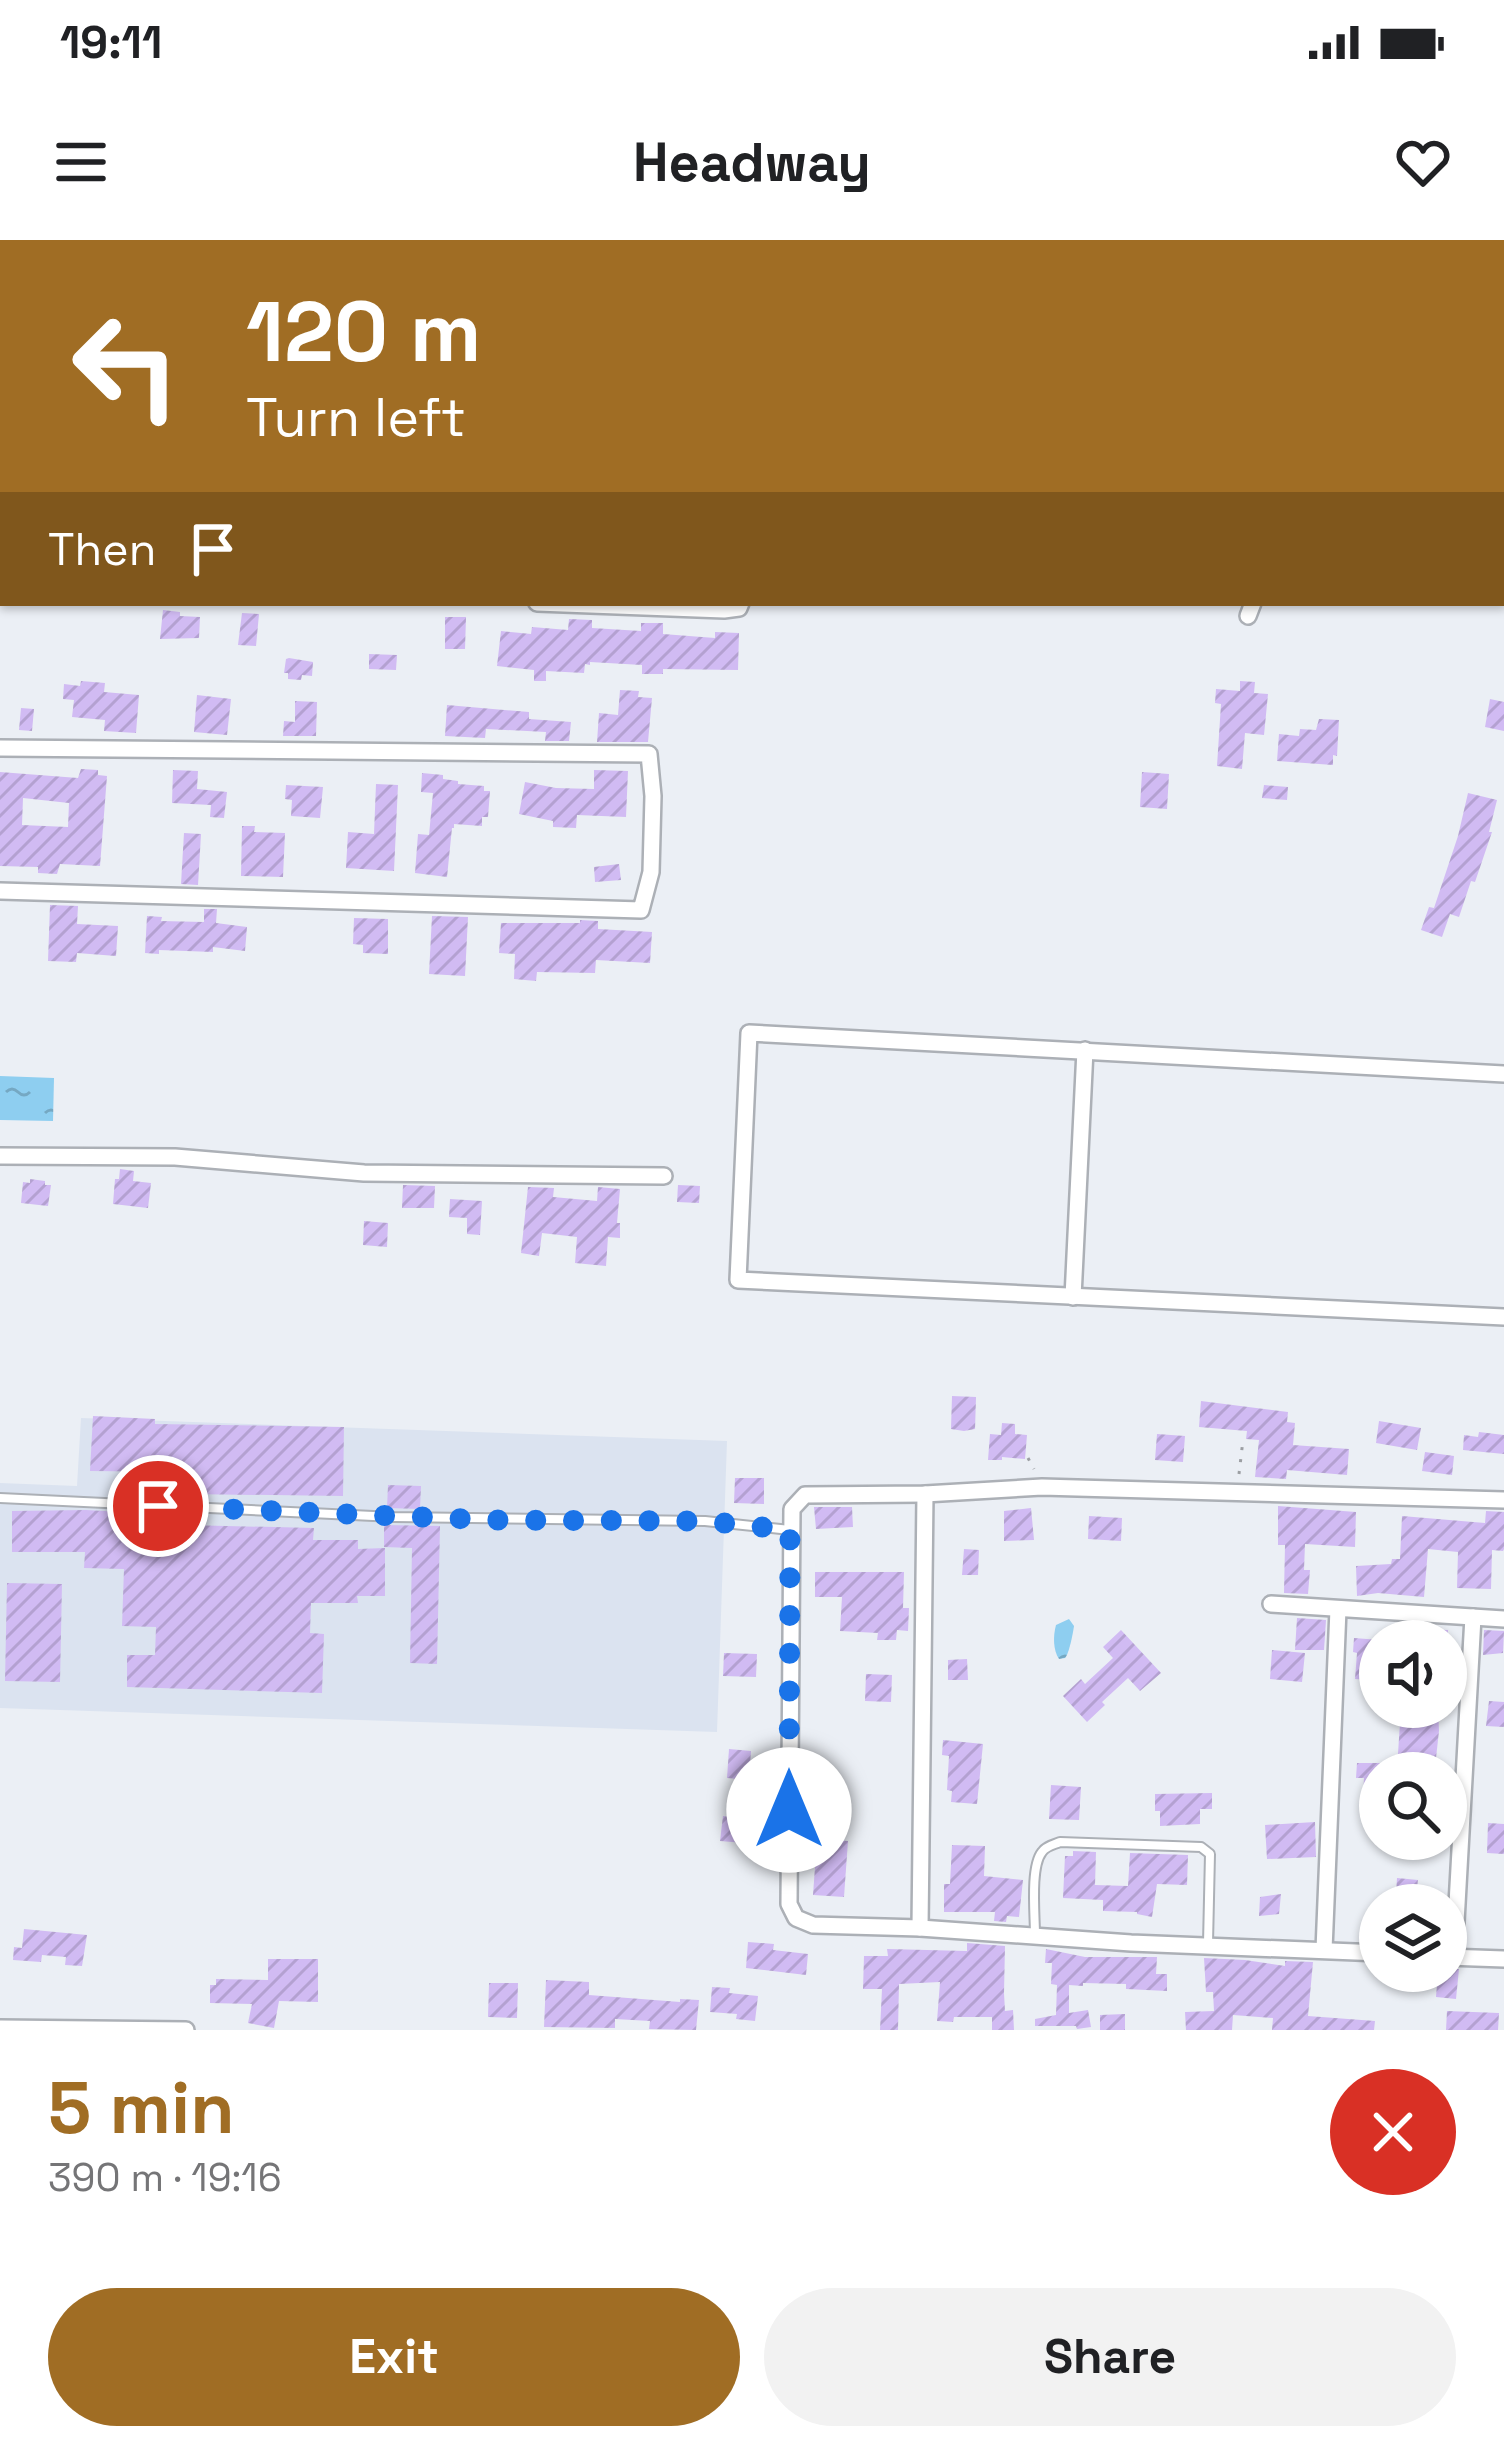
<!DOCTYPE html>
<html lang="en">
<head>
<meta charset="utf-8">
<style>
  body { margin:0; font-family:"Space Grotesk",sans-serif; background:#f2f2f2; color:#202124; height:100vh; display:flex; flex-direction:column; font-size:45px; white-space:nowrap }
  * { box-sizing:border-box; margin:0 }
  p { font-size:39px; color:#757577 }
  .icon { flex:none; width:66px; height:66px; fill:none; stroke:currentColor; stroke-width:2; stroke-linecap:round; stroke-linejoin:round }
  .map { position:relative; height:1790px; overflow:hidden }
  .drawer { display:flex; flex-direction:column; background:#fff; flex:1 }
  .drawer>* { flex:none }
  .guide { position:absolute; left:0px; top:0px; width:1506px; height:366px; box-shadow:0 3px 9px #0004; background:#a06d24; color:#fff; overflow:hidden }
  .controls { position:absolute; left:1359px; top:1380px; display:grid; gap:24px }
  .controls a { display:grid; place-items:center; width:108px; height:108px; border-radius:50%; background:#fff; box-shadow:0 3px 9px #0004; font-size:60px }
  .pin { position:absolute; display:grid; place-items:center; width:102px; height:102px; color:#fff; margin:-51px; border:6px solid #fff; border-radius:50%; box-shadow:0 3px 12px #0007 }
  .me { position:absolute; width:132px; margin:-66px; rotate:0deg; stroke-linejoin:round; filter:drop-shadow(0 0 9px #0008) }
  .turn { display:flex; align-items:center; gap:42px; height:252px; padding:0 48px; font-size:54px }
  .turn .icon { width:156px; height:156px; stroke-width:2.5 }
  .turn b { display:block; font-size:84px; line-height:102px }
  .then { display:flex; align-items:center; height:114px; padding:0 48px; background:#0003; gap:24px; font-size:45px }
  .round { display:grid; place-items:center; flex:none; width:126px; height:126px; border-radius:63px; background:#f2f2f2 }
  .summary { display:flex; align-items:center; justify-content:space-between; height:204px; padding:0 48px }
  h1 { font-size:72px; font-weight:700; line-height:90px; color:#a06d24 }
  .action { display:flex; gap:24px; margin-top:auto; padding:24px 48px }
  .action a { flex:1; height:138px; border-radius:72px; background:#a06d24; color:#fff; font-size:48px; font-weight:700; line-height:138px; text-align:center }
  .action a+a { background:#f2f2f2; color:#202124 }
  .status { display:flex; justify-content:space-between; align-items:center; height:84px; padding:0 60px; background:#fff; direction:ltr }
  .status svg { height:33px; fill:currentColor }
  header { display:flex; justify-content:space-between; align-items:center; height:156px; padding:0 48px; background:#fff; font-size:54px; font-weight:700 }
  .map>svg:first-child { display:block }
</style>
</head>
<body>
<div class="status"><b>19:11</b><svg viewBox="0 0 49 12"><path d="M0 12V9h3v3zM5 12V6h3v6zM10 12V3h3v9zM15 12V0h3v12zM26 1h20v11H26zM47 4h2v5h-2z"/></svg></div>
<header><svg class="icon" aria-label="menu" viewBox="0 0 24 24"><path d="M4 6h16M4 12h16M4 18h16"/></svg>Headway<svg class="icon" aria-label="heart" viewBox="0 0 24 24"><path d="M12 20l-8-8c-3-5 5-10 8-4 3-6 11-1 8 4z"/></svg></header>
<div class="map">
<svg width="1504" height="1790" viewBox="0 0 1504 1790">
  <defs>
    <pattern id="water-ripples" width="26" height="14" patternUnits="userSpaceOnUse" patternTransform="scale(3)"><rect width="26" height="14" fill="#8ecef0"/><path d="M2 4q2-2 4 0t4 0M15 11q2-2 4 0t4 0" fill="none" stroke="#75a8c3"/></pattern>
    <pattern id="building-hatch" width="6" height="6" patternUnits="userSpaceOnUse" patternTransform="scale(3)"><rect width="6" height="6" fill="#d1bbf3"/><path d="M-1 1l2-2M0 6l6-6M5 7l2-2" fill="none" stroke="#b4a1d1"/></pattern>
  </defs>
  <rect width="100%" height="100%" fill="#ebeff5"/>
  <!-- built -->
  <g fill="#dbe3f0">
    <rect x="261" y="0" width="485" height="3"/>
    <polygon points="81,1178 727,1201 717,1492 0,1468 0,1243 77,1246"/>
  </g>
  <!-- water -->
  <g fill="url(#water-ripples)">
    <polygon points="0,836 54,838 53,881 0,880"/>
    <path d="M 1069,1379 L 1074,1386 C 1073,1393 1069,1414 1065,1418 L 1059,1419 C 1053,1410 1053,1396 1056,1385 Z"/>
  </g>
  <!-- building -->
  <g fill="url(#building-hatch)" fill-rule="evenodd">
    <polygon points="163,370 180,372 180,376 200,377 199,398 160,399"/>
    <polygon points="242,373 259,374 256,406 238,405"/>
    <polygon points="445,377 466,377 465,409 445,409"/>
    <polygon points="569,379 592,380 592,388 641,391 641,383 663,383 663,394 715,398 715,392 739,393 738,430 663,429 663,434 642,434 642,425 590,422 590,425 585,424 584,433 546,431 546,441 534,441 534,430 497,426 501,391 531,394 532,387 568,390"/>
    <polygon points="369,414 397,415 396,430 369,429"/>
    <polygon points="289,418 313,422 312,436 302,435 301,440 288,439 288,433 284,433 286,419"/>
    <polygon points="81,441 105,443 104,452 139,455 136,493 104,491 105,480 72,477 74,460 63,459 64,444 80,446"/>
    <polygon points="1240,441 1255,442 1254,453 1268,454 1264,495 1245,493 1242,529 1217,526 1221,464 1215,463 1216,449 1240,451"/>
    <polygon points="620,450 639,451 638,457 652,458 648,502 597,502 599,473 618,475"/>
    <polygon points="197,455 231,459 227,495 194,492"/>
    <polygon points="1490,459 1504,462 1504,491 1485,487"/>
    <polygon points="295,461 317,462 316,496 283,496 284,481 295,482"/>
    <polygon points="447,465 529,472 529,479 571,482 569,501 545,501 546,492 486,489 485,498 445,496"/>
    <polygon points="21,468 34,469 32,491 19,490"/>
    <polygon points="1319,479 1339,480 1337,516 1333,515 1333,525 1277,521 1279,494 1299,496 1300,489 1316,490"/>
    <path d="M 81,529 L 98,530 L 98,535 L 107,536 L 100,626 L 60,624 L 57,634 L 38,633 L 38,627 L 0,626 L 0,532 L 78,538 ZM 23,558 L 69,563 L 68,587 L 22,585 Z"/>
    <polygon points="173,530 198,531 197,549 227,552 224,578 210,577 211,565 172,563"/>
    <polygon points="594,530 628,531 626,577 577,575 576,588 553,587 553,581 519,574 525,542 556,548 594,549"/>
    <polygon points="1142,532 1169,534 1167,569 1140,567"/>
    <polygon points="422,533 443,535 443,539 458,541 458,544 484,546 484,551 490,551 488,577 482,577 482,586 454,584 454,588 452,588 447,637 415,633 418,594 429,595 433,553 421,552"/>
    <polygon points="376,544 398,545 394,631 346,628 348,592 374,594"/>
    <polygon points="286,545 323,547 320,578 291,576 292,560 285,559"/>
    <polygon points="1264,545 1288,547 1287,560 1262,558"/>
    <polygon points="1468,553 1497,560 1489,592 1492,592 1475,642 1471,641 1459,677 1450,674 1442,697 1421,690 1429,667 1434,668 1458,596"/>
    <polygon points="242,586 255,586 254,592 285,593 283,637 241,636"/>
    <polygon points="184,593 201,594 198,645 181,644"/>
    <polygon points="619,624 621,640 595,642 594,627"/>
    <polygon points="50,665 78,666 77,684 118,686 116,716 77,713 76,722 48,721"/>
    <polygon points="204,669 217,669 216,683 247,687 245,711 213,707 213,712 159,710 159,714 145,713 147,676 162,677 161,681 204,682"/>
    <polygon points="432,676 468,677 465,736 429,734"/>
    <polygon points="354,678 388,679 388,714 363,713 363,705 353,704"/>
    <polygon points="580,680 598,681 598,689 652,692 650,723 596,720 595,733 537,732 536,741 514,739 515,714 499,713 501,683 580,683"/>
    <polygon points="120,929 134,931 133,941 151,943 148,968 113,964 115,939 119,939"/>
    <polygon points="30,939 45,941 45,945 51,945 48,966 21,963 23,942 30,943"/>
    <polygon points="403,945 435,946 434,968 402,968"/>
    <polygon points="678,945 700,946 699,963 677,962"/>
    <polygon points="528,947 554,948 553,957 597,961 598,947 620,949 617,983 620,983 620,998 608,997 606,1026 575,1023 577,997 542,993 539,1016 521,1013"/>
    <polygon points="450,959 482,961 480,995 467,994 467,978 449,977"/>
    <polygon points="364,981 388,983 387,1007 363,1005"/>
    <polygon points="952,1156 976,1157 975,1189 964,1191 951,1189"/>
    <polygon points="1201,1161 1288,1172 1287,1182 1295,1183 1293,1205 1349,1209 1347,1235 1287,1230 1286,1239 1255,1237 1259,1200 1246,1199 1247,1191 1199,1187"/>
    <polygon points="93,1176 155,1179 155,1184 344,1187 343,1256 185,1254 185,1232 90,1231"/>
    <polygon points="1379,1181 1421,1188 1417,1210 1376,1203"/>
    <polygon points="1002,1183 1015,1184 1015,1194 1027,1195 1025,1219 1002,1217 1002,1220 988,1220 990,1194 1001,1195"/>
    <polygon points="1479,1192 1504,1195 1504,1214 1463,1210 1464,1195 1478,1197"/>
    <polygon points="1157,1194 1185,1196 1183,1222 1155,1220"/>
    <polygon points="1425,1212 1454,1216 1452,1235 1422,1231"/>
    <polygon points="735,1238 764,1238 764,1264 734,1263"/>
    <polygon points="388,1245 421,1246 420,1269 387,1268"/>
    <polygon points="1278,1266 1356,1272 1355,1307 1305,1304 1304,1330 1310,1330 1308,1354 1284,1353 1285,1305 1278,1305"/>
    <polygon points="814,1267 852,1267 853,1287 816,1289"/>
    <polygon points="1031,1268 1034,1300 1004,1301 1004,1271"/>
    <polygon points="86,1270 157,1274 156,1303 185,1304 186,1285 314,1288 313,1300 358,1300 358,1309 385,1308 385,1356 357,1356 358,1363 311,1363 310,1393 324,1394 322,1453 127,1447 127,1415 155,1415 156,1387 122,1386 124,1329 84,1328 85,1312 12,1312 12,1271"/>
    <polygon points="1486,1271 1504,1272 1504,1309 1503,1311 1492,1310 1491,1349 1457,1348 1458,1312 1428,1309 1424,1357 1378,1353 1357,1356 1356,1326 1391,1324 1392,1319 1400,1319 1402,1276 1485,1283"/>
    <polygon points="1089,1276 1122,1278 1121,1301 1088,1299"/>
    <polygon points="384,1285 440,1286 437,1424 410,1423 412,1308 384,1307"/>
    <polygon points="964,1309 979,1310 978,1335 962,1335"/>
    <polygon points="815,1332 904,1332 903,1368 909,1368 908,1391 897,1390 896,1400 877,1400 878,1393 840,1391 842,1357 815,1357"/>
    <polygon points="7,1343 62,1344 60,1442 5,1441"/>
    <polygon points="1297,1378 1326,1380 1324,1410 1295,1410"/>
    <polygon points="1385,1388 1448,1390 1448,1401 1385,1401"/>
    <polygon points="1121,1390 1161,1433 1140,1451 1128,1438 1102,1462 1105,1465 1087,1482 1063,1456 1081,1439 1085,1444 1113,1418 1103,1407"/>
    <polygon points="1484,1390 1504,1391 1503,1413 1483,1415"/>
    <polygon points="1354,1398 1380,1400 1380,1441 1355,1439 1357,1413 1353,1412"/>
    <polygon points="1272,1410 1305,1413 1302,1442 1270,1439"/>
    <polygon points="724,1413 757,1414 756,1437 723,1436"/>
    <polygon points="967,1419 968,1440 948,1440 948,1420"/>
    <polygon points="866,1434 892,1435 891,1462 865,1461"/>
    <polygon points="1489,1461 1504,1462 1504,1487 1486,1486"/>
    <polygon points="1401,1467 1438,1467 1439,1491 1436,1518 1398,1514"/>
    <polygon points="943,1500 983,1504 977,1564 951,1562 952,1551 947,1550 949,1516 942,1515"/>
    <polygon points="729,1509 751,1511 749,1540 727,1538"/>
    <polygon points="1357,1523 1380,1523 1380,1555 1363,1554 1364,1538 1356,1538"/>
    <polygon points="738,1545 767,1548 764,1577 735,1574"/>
    <polygon points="1051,1545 1081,1547 1079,1580 1049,1579"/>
    <polygon points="1212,1553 1212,1569 1200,1569 1200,1584 1160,1586 1160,1571 1155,1571 1155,1554"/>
    <polygon points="723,1576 746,1579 744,1603 720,1601"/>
    <polygon points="1315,1582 1316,1617 1267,1619 1265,1585"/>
    <polygon points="1488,1583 1504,1584 1504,1614 1487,1613"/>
    <polygon points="817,1599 848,1601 844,1657 813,1655"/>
    <polygon points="952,1605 985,1606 984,1636 1023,1640 1019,1677 1007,1676 1006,1682 994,1681 995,1672 944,1672 944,1644 950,1644"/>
    <polygon points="1073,1611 1096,1612 1095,1645 1128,1646 1130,1613 1188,1615 1187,1645 1157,1644 1152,1677 1137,1674 1137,1672 1103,1671 1103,1660 1063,1658 1065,1616 1073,1616"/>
    <polygon points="1397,1638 1418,1640 1416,1657 1396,1655"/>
    <polygon points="1281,1654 1279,1674 1259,1676 1260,1657"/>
    <polygon points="24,1689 87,1695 82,1726 65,1725 66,1717 42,1715 41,1722 13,1720 14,1707 22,1708"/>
    <polygon points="748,1702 774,1704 773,1710 808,1714 806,1735 746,1728"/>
    <polygon points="967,1703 1005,1706 1004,1753 1005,1771 1013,1770 1014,1790 992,1790 992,1777 954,1777 953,1782 937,1781 940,1742 899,1744 898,1790 880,1790 882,1749 863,1749 864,1716 888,1716 887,1709 967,1711"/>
    <polygon points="1046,1709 1085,1717 1157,1717 1156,1734 1167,1734 1167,1751 1126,1749 1126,1744 1083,1743 1083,1746 1069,1745 1069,1773 1088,1770 1091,1787 1077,1789 1076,1786 1035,1786 1035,1779 1056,1775 1057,1745 1051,1744 1052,1723 1045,1723"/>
    <polygon points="1204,1718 1245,1720 1285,1726 1285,1721 1313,1722 1308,1776 1375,1781 1374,1790 1272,1790 1273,1778 1233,1775 1232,1790 1186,1790 1185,1772 1214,1771 1213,1752 1206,1752"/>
    <polygon points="268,1719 318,1719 318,1762 279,1761 274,1788 248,1783 252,1764 210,1763 210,1745 216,1745 216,1739 268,1740"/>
    <polygon points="1446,1729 1459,1729 1456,1759 1436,1757 1438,1731"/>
    <polygon points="546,1740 589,1742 589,1755 680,1762 680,1759 699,1760 696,1790 649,1789 650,1781 615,1779 615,1788 544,1787"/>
    <polygon points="489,1743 518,1743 517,1778 488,1777"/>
    <polygon points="712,1747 730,1748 729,1753 758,1756 755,1781 736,1779 737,1774 710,1772"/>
    <polygon points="1447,1771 1499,1773 1498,1790 1446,1790"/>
    <polygon points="1125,1774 1125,1790 1100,1790 1100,1775"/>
  </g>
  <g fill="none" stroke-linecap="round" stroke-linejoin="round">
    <defs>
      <g id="service">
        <polyline points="0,1258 394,1277 705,1281 790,1290"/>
        <path d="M 1035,1695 C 1035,1675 1030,1627 1042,1612 C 1046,1606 1053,1605 1060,1602 L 1201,1607 L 1210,1614 L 1208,1703"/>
      </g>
      <g id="minor">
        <polyline points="91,3 91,0"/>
        <polyline points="756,3 756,0"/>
        <polyline points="931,3 932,0"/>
        <polyline points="1157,3 1157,0"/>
        <polyline points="0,343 3,343"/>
        <polyline points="1503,345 1504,344"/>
        <polyline points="537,363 724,370 739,368 741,363"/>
        <polyline points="1248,376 1253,363"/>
        <polyline points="0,508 649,514 653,556 651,632 641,670 0,651"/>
        <polyline points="1504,834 749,793 738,1040 1504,1077"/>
        <polyline points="0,916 175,917 364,933 664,936"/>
        <polyline points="1073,1057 1085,810"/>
        <polyline points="1271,1364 1504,1379"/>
        <polyline points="920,1688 925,1254"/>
        <polyline points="1324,1710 1338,1369"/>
        <polyline points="1380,1713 1131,1703 920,1688 813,1685 796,1678 789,1664 792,1269 805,1255 925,1254 1042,1247 1504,1260"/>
        <polyline points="1447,1717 1504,1719"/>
        <polyline points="1454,1718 1473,1377"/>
        <polyline points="0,1788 186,1790"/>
      </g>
      <g id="primary">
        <polyline points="0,157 3,157"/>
        <polyline points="1503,204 1504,204"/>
      </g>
    </defs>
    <!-- service casing -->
    <use href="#service" stroke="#acb0b6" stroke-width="12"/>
    <!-- minor casing -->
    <use href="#minor" stroke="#acb0b6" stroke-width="20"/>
    <!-- primary casing -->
    <use href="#primary" stroke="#cacacb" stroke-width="28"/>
    <!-- path -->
    <g stroke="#9c9fa3" stroke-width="3" stroke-dasharray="3 9" stroke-linecap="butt">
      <polyline points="1028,1218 1034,1229"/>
      <polyline points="1239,1234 1243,1200"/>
    </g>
    <!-- service -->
    <use href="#service" stroke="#fff" stroke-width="8"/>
    <!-- minor -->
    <use href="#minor" stroke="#fff" stroke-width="15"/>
    <!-- primary -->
    <use href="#primary" stroke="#fbc8c4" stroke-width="24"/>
  </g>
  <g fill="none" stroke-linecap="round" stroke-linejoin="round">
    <!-- route -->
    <polyline stroke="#1a73e8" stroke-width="21" stroke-dasharray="0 37.8" points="158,1266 493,1280 705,1281 790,1290 789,1570"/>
  </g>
</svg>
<div class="controls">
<a><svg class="icon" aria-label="sound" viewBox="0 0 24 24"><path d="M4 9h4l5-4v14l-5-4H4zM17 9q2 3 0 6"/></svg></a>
<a><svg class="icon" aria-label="search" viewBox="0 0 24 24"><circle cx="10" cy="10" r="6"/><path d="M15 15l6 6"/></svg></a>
<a><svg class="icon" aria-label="layers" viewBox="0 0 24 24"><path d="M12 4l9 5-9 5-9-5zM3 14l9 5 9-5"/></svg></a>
</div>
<div class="pin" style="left:158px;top:1266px;background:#d93025"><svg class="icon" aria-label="arrive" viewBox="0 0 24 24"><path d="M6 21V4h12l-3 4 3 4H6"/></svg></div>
<svg class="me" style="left:789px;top:1570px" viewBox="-20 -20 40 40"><circle r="19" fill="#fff"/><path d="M0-13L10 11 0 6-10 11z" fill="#1a73e8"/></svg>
<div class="guide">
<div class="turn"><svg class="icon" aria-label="left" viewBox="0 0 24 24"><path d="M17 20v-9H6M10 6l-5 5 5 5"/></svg><div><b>120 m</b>Turn left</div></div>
<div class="then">Then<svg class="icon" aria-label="arrive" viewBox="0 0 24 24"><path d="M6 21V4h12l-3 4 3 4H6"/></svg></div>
</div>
</div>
<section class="drawer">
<div class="summary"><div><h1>5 min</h1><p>390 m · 19:16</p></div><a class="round" style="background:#d93025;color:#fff"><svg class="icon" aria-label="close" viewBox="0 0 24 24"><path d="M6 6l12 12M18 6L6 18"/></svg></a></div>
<div class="action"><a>Exit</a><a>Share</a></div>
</section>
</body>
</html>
